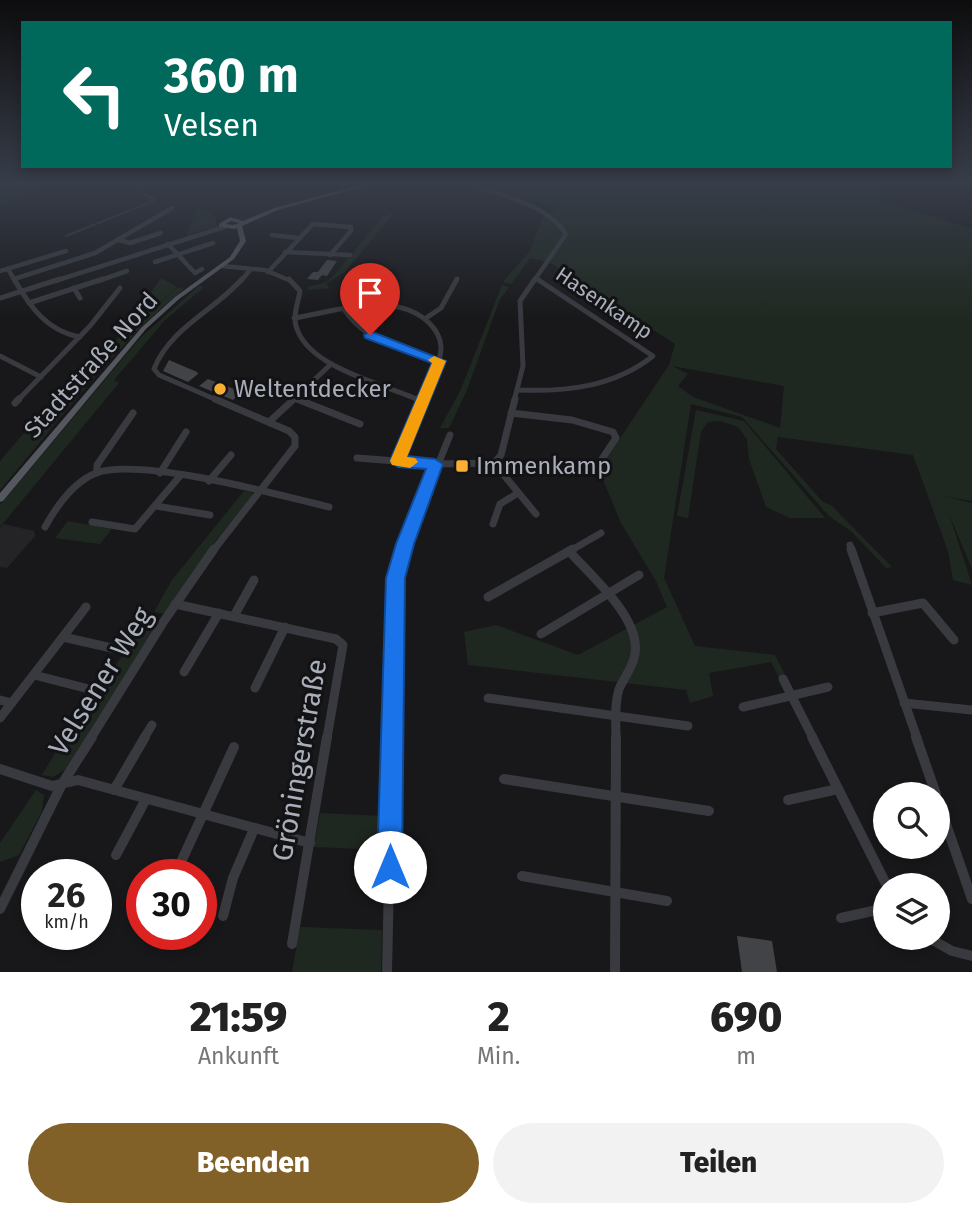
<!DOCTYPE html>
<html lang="de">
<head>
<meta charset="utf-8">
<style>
  body { margin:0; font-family:"Fira Sans",sans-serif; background:#f2f2f2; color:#222; height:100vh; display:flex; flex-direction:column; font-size:26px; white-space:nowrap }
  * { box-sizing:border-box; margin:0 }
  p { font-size:23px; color:#767676 }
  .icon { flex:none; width:38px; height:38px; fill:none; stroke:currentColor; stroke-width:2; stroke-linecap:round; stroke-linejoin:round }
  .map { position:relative; height:972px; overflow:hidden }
  .details { display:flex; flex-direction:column; background:#fff; flex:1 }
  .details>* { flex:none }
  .guide { position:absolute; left:21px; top:21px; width:931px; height:147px; border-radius:0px; box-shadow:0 4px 10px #0003; background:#00695c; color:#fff; overflow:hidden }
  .controls { position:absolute; left:873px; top:782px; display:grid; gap:14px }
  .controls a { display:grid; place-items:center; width:77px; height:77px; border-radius:50%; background:#fff; box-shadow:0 4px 10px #0003; font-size:35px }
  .speed { position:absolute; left:21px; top:859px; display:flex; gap:14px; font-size:35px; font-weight:700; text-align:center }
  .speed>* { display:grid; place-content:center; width:91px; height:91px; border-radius:50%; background:#fff; box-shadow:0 4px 10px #0003; line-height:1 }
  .speed small { font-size:18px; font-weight:400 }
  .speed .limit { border:10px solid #d22; background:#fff; color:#111 }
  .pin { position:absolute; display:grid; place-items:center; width:60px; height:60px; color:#fff; margin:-72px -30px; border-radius:50% 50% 50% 0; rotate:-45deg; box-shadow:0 0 7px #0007 }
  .pin .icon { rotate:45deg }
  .me { position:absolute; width:77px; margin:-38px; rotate:0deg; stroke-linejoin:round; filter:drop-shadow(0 0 5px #0008) }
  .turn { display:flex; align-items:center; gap:24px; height:147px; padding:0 28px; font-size:32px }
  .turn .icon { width:91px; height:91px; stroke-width:2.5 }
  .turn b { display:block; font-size:49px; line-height:60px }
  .eta { display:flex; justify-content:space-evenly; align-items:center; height:119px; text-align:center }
  .eta b { font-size:42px; font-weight:800; line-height:49px }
  .button { display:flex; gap:14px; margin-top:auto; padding:14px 28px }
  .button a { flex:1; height:80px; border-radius:42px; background:#826129; color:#fff; font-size:28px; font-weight:800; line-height:80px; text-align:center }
  .button a+a { background:#f2f2f2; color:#222 }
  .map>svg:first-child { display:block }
</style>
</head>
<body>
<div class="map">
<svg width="972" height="972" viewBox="0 0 972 972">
  <rect width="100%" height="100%" fill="#18181a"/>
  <!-- built -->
  <polygon fill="#242427" points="3,524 34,531 35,536 7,568 0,567 0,528"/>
  <!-- green -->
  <g fill="#1f2820" fill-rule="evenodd">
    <polygon points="0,184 54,184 0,206 0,186 2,185"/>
    <path d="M 473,184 L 893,184 L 876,198 L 972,229 L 972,501 L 943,496 L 972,503 L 972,569 L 949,514 L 972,585 L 953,580 L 948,551 L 913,455 L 778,437 L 776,449 L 823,502 L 831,505 L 892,567 L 886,568 L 852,532 L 829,516 L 742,417 L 691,404 L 664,578 L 695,646 L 775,655 L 792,689 L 786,691 L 771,662 L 709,673 L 713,696 L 690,703 L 686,690 L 468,665 L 464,632 L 496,625 L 578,655 L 667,607 L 656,581 L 621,523 L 599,470 L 669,365 L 675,344 L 549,262 L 530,258 L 511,284 L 503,282 L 530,251 L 544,215 L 558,209 L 529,198 L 520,203 ZM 672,366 L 784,386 L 780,428 L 693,397 L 678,386 L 688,374 Z"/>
    <polygon points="197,208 214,213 217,226 186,236"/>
    <polygon points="394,213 344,273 326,283 329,288 308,290 307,287 324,283 334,276 382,217"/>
    <path d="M 161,278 L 177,287 L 126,332 L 172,292 L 179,287 L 184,289 C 114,346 59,421 0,490 L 0,461 L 41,413 L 62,405 L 123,332 Z"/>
    <polygon points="502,285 509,287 500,299 467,390 449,428 440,428 461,389"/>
    <polygon points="199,286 204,287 165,320 114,380 119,383 0,527 0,505 140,338"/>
    <polygon points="696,410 744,421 825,518 790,518 766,507 749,459 747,439 738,427 721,421 708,422 701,432 688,518 677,516"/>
    <polygon points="244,491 252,492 253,497 216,540 166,614 154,612 172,580"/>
    <polygon points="68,521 112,529 100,544 55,538"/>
    <polygon points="148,620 158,623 69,767 53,777 42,775 67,733"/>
    <polygon points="36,790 44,795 42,811 19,855 0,862 0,843"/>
    <polygon points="320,813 384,816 383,850 314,847"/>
    <polygon points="300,927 382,930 381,972 292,972"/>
  </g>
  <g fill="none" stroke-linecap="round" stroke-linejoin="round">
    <!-- stream -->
    <polyline stroke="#2d373e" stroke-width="2" points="66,236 156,200 138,192 140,184"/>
  </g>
  <!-- building -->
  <g fill="#424347">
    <polygon points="327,260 337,261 327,276 322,275 318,280 307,279 313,272 318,272"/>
    <polygon points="169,360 197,372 198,374 188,382 163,371"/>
    <polygon points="208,379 242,392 233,400 199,386"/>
    <polygon points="737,936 772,941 777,972 742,972"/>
  </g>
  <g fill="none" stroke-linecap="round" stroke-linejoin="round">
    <!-- minor-far4 -->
    <g stroke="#383a3f" stroke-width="4.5">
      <path d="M 470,184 C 502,196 547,204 566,234 L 534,281"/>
      <polyline points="272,235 298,238"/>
      <polyline points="119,240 130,243 161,233"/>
      <polyline points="168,244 195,273 202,269"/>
      <polyline points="285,252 350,255"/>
      <polyline points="155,262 213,243"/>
      <polyline points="222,266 265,270 291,281"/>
      <polyline points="8,269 15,281"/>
      <polyline points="0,271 66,251"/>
      <polyline points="268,272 313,224 351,227 351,231 330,255"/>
      <polyline points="536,278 540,281"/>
      <polyline points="14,279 95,253 172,208"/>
      <polyline points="55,281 224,227"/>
      <polyline points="98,281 127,271"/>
      <polyline points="241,281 250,270"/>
    </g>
    <!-- minor-far3 -->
    <g stroke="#383a3f" stroke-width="5">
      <path d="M 14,279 C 30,307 47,331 80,337"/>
      <path d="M 289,279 L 300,291 C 298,303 292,317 297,329 C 311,369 385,384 421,401"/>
      <polyline points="74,288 80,298"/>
      <polyline points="0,298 60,279"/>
      <polyline points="29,303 103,279"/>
      <path d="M 344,309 C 366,342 403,351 439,361"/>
      <path d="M 294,318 C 334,312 385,292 422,317 C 433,325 441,335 441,349 C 440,366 429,385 423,401"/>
      <polyline points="426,318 441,308 457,279"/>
      <polyline points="0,356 41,377"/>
      <path d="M 517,390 C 566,392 614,387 653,356 L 537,279"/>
      <polyline points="295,398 302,401"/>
      <polyline points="17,401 90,326 120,288"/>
      <path d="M 219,401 L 159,375 L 154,369 C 170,328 215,310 242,279"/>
      <polyline points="292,401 331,364"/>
      <polyline points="514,401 523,366 520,301 535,279"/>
    </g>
    <!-- minor-far2 -->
    <g stroke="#383a3f" stroke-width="7">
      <polyline points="297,399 360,424"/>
      <polyline points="418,399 422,401"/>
      <polyline points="15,403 19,399"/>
      <polyline points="511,413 572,420 613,432 616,438 596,468"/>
      <polyline points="270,421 294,399"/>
      <polyline points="357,458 435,464 494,463"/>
      <polyline points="398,461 423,399"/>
      <polyline points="494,463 501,455 515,399"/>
      <polyline points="494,463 536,514"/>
      <polyline points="97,473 97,465 133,413"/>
      <polyline points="160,473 186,432"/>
      <polyline points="209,481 231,455"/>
      <polyline points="156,506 210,515"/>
      <polyline points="92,522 135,529 180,476"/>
      <polyline points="493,524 500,504 518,493"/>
      <path d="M 45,527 C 56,507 74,482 96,473 C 140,457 280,495 329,507"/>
      <polyline points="850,545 852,551"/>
      <polyline points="213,551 295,446 295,437 289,431 215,399"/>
      <polyline points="403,551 450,435"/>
      <polyline points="570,551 601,533"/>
    </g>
    <!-- minor-far1 -->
    <g stroke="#383a3f" stroke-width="9">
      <polyline points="851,549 917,738"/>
      <path d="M 569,551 C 591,576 641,618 635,654 C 633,667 624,678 619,689 C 614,705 616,722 616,738"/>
      <polyline points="488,597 573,549"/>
      <polyline points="175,604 336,639 343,645 327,738"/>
      <polyline points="872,613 923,603 954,640"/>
      <polyline points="234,616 254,580"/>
      <polyline points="541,634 639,575"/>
      <polyline points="63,637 116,649"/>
      <polyline points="184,672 219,613"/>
      <polyline points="34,675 93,690"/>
      <polyline points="783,679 813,738"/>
      <polyline points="255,688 285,627"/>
      <polyline points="488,698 688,726"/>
      <polyline points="0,700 12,703"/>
      <polyline points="904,703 972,710"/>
      <polyline points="743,707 828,687"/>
      <polyline points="0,718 86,607"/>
      <polyline points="91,738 162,624 214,549"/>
      <polyline points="144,738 152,725"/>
      <polyline points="392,738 395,578 404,549"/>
    </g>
    <!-- minor -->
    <g stroke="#383a3f" stroke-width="10">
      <polyline points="812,737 887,886"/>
      <polyline points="916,737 936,794"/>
      <polyline points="0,769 52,786 78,780 310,843"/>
      <polyline points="504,779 709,811"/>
      <polyline points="114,790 145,737"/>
      <polyline points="788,800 838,789"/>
      <polyline points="938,801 972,899"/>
      <polyline points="116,855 146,799"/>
      <polyline points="175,875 234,747"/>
      <polyline points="522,876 667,901"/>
      <polyline points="0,909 62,784 92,737"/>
      <polyline points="223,916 233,878 254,829"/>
      <polyline points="841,918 886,908"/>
      <polyline points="929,938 952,951 972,956"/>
      <polyline points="292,944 327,737"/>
      <polyline points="387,972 392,737"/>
      <polyline points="615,972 616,737"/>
    </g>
    <!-- major -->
    <path fill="#54575e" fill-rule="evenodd" d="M 365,184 L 372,184 L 278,210 L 242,226 L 246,241 L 234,259 L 179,299 L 146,329 L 3,501 L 0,502 L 0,493 L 142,327 L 175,297 L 230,257 L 240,241 L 237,228 L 234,229 L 221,227 L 219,226 L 219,224 L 230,217 L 243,221 L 274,208 ZM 231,221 L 239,223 L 233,225 L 226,224 Z"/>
  </g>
  <!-- sky -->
  <linearGradient id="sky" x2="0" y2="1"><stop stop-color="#0d0d0e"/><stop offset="0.57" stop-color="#373d49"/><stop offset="1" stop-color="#373d49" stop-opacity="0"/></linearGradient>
  <rect width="972" height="320" fill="url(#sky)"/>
  <!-- route -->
  <polygon fill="#1a73e8" stroke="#114b97" stroke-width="2" points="370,331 446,361 407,456 435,459 443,464 414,544 405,578 402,867 398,876 390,879 381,876 377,867 386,578 396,544 426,469 398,467 390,461 432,363 365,338 364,335"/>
  <!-- slow -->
  <polygon fill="#f59e0b" points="434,356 446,361 407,457 415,458 418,462 410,468 392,465 390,461 432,363 428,360"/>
  <!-- markers -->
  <g fill="#f8af32" stroke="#131315" stroke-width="2.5">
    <circle cx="220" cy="389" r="7"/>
    <rect x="455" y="459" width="14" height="14" rx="3.5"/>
  </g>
  <g text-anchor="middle" stroke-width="6" stroke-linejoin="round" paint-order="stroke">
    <!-- far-street labels -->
    <g font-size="21" fill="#a9afba" stroke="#131315">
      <text transform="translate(604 303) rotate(34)" y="7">Hasenkamp</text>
    </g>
    <!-- street labels -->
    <g font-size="24" fill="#a9afba" stroke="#131315">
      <text transform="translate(91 365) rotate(-48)" y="8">Stadtstraße Nord</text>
    </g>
    <!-- poi labels -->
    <g font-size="24" fill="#a9afba" stroke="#131315" text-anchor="start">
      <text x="234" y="397">Weltentdecker</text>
      <text x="476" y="474">Immenkamp</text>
    </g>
    <!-- near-street labels -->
    <g font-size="28" fill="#a9afba" stroke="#131315">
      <text transform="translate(100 681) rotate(-58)" y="10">Velsener Weg</text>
      <text transform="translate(299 760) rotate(-80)" y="10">Gröningerstraße</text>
    </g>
  </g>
</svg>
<div class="controls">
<a><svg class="icon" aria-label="search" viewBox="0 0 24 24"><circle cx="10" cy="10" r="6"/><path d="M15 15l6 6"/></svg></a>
<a><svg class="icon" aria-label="layers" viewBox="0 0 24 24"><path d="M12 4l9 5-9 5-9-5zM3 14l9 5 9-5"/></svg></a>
</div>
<div class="speed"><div>26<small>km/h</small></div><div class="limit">30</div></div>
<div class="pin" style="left:370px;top:335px;background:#d93025"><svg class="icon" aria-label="arrive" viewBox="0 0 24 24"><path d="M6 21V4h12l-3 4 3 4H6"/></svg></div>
<svg class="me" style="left:390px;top:867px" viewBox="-20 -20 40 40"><circle r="19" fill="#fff"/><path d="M0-13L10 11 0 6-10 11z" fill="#1a73e8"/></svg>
<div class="guide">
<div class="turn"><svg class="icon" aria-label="left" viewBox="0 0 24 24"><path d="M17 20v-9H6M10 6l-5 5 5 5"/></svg><div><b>360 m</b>Velsen</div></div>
</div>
</div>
<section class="details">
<div class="eta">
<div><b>21:59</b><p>Ankunft</p></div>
<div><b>2</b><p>Min.</p></div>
<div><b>690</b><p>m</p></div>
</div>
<div class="button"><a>Beenden</a><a>Teilen</a></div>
</section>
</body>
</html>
